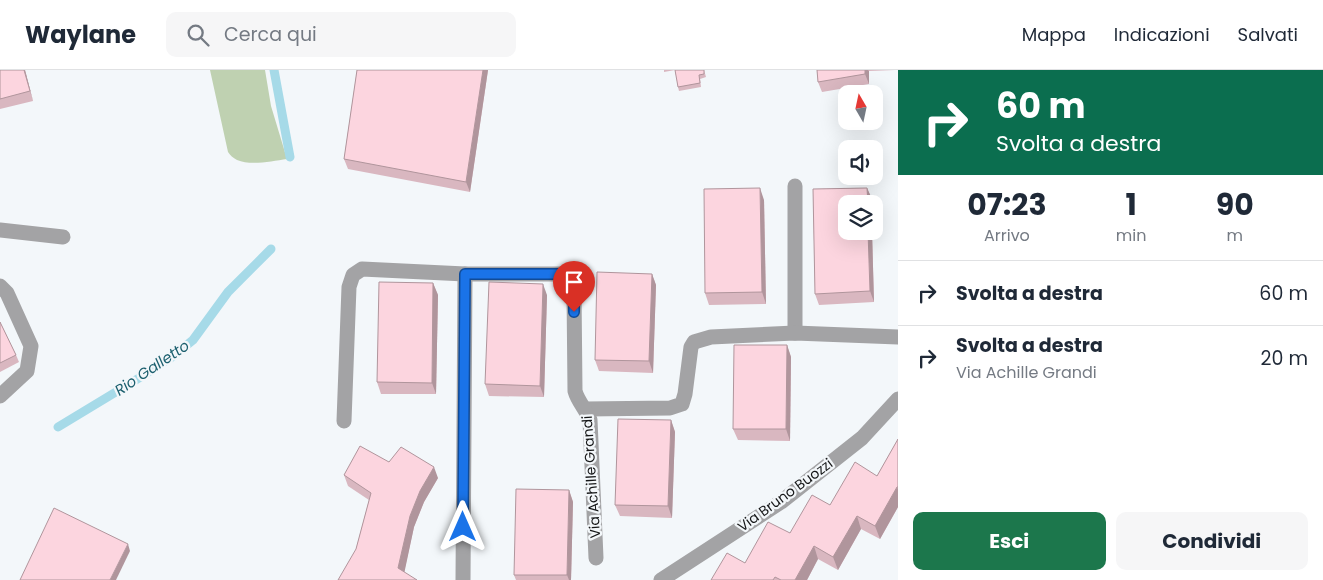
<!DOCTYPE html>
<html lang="it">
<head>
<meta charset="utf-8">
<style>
  body { margin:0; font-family:Poppins,sans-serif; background:#f6f6f7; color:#1f2937; height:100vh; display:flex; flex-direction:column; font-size:19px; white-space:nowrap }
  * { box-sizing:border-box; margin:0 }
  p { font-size:16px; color:#747a83 }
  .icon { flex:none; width:28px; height:28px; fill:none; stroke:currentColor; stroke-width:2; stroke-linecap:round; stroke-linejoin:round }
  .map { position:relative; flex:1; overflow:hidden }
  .sheet { display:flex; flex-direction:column; background:#fff; width:425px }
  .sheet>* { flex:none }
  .guide { background:#0b6e4f; color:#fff; overflow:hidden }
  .needle { width:32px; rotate:351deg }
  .controls { position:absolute; left:838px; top:15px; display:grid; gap:10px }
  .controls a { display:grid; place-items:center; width:45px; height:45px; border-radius:10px; background:#fff; box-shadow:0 5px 20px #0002; font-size:25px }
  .pin { position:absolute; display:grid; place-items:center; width:42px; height:42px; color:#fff; margin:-51px -21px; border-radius:50% 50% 50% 0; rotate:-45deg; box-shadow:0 0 5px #0007 }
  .pin .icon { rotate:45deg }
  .me { position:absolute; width:55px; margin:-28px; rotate:0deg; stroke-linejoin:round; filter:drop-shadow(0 0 4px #0008) }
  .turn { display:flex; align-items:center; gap:18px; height:105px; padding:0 15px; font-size:22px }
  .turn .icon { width:65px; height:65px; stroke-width:2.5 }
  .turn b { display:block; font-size:35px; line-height:42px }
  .eta { display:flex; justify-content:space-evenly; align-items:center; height:85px; text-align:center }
  .eta b { font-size:30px; font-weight:700; line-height:35px }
  .action { display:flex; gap:10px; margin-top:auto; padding:10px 15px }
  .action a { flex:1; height:58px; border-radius:10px; background:#1c774c; color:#fff; font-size:20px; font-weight:700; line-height:58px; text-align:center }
  .action a+a { background:#f6f6f7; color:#1f2937 }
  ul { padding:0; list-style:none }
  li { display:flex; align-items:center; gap:15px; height:65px; padding:0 15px; border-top:1px solid #e0e1e3 }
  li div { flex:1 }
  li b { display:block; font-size:19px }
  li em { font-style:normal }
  header { display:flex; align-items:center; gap:30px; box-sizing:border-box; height:70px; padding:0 25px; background:#fff; border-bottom:1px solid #e0e1e3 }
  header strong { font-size:24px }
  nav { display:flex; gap:28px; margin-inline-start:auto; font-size:18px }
  .search { width:350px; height:45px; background:#f6f6f7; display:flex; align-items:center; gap:12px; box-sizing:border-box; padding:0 18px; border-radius:10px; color:#747a83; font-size:19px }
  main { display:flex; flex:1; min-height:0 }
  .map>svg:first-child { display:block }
</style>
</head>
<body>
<header>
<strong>Waylane</strong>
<div class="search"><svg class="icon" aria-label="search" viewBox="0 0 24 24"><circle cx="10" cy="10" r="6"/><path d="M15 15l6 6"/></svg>Cerca qui</div>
<nav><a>Mappa</a><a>Indicazioni</a><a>Salvati</a></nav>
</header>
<main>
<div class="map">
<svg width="898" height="510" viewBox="0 0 898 510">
  <rect width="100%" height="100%" fill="#f3f7fa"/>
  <!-- green -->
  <path fill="#bfd1b1" d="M 210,0 L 265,0 L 271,36 L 287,89 C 272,91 251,96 237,90 C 233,88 230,85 228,82 Z"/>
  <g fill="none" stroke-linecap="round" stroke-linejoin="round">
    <!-- stream -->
    <g stroke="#a6dae8" stroke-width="9">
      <polyline points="274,0 290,87"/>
      <polyline points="58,357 139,308 172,287 193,270 228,222 271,179"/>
    </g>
    <!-- minor -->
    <g stroke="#a3a3a5" stroke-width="15">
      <polyline points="0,160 63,167"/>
      <polyline points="0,216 7,223 31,276 27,301 0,326"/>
      <polyline points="795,263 795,116"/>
      <polyline points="586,339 670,338 682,334 685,324 691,277 694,272 711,267 795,263 898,267"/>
      <path d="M 344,351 L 349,217 L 353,205 L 362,199 L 465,204 L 561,204 L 571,209 L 574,222 L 575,321 C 578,332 586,339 590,350 L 596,488"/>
      <polyline points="463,510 465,204"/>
      <polyline points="661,510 781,432 862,368 898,329"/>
    </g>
  </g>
  <!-- wall -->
  <g fill="#d9b7c0">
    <polygon points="0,0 25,0 33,31 0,39"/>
    <polygon points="357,0 488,0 470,122 348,99 344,89"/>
    <polygon points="664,0 704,0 706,7 700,9 701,17 679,21 678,17 675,0 664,2"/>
    <polygon points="817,0 895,0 869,1 869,14 822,22 818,12"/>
    <polygon points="867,118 872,129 872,134 846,134 846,161 872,161 874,232 819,235 815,224 813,119"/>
    <polygon points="764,130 766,234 709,235 705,223"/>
    <polygon points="652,204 656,215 653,303 599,301 595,290"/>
    <polygon points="433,213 438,225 436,324 381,324 377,312"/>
    <polygon points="547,225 544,327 489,326 485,314"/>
    <polygon points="0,252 16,285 19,292 0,302"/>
    <polygon points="787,275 791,287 790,371 738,370 733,359"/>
    <polygon points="671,350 675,362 672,448 620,446 615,435"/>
    <polygon points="898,369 898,437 880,469 861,459 838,500 818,489 807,510 711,510 745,493 790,463 830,435 877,406"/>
    <polygon points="389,392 438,408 424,432 414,457 404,502 356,479 369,430 348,416 344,405"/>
    <polygon points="569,420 573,432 571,510 516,510 514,505"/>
  </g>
  <!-- shaded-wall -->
  <g fill="#b0959c">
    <polygon points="24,0 25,0 33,31 30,21"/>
    <polygon points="483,0 488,0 470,122 466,112"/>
    <polygon points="865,0 868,0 869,1 869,14 865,4"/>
    <polygon points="760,118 764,130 766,234 762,222"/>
    <polygon points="867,118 872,129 872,134 868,134"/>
    <polygon points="868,161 872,161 874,232 870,221"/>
    <polygon points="652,204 656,215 653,303 649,291"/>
    <polygon points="433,213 438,225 436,324 432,313"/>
    <polygon points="543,214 547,225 544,327 540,316"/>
    <polygon points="787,275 791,287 790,371 786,359"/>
    <polygon points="671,350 675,362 672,448 668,436"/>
    <polygon points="434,397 438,408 424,432 414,457 403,509 398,498 410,446 420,421"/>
    <polygon points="897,417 898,419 898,437 880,469 875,456"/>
    <polygon points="569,420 573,432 571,510 569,510 567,505"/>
    <polygon points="857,446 861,459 838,500 833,487"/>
    <polygon points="128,474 130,481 116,510 110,510"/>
    <polygon points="814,476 818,489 807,510 795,510"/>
  </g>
  <!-- building -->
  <g fill="#fcd5df" stroke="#b0959c">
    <polygon points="0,0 24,0 30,21 0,29"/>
    <polygon points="357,0 483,0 466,112 344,89"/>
    <polygon points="675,0 704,0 704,4 699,5 700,13 678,17"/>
    <polygon points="817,0 865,0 865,4 818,12"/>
    <polygon points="760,118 762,222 705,223 704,119"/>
    <polygon points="867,118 868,134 846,134 846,161 868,161 870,221 815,224 813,119"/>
    <polygon points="597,202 652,204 649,291 595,290"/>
    <polygon points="379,212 433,213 432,313 377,312"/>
    <polygon points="489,212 543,214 540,316 485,314"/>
    <polygon points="0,252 16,285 0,293"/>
    <polygon points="734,275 787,275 786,359 733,359"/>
    <polygon points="618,349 671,350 668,436 615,435"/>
    <polygon points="898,369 898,417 897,417 875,456 857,446 833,487 814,476 795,510 781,510 775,507 773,510 711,510 727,483 745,493 768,452 790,463 812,425 830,435 855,392 877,406"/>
    <polygon points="360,376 389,392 401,377 434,397 420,421 410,446 398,498 417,510 338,510 356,479 371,423 344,405"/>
    <polygon points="516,419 569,420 567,505 514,505"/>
    <polygon points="54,438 128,474 110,510 20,510"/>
  </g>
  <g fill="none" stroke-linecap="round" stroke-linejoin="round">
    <defs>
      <polyline id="route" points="463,457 465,204 561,204 571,209 574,222 574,242"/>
    </defs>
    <!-- route casing -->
    <use href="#route" stroke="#114b97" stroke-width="12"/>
    <!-- route -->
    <use href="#route" stroke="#1a73e8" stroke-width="9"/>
  </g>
  <g text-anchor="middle" stroke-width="4.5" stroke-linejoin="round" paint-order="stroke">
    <!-- street labels -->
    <g font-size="14" fill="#151617" stroke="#f3f7fa">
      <text transform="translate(591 407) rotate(-94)" y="5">Via Achille Grandi</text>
      <text transform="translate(785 425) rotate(-36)" y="5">Via Bruno Buozzi</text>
    </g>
    <!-- water labels -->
    <g font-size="15" font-style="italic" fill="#1b5f6e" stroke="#f3f7fa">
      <text transform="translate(152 298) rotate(-34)" y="5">Rio Galletto</text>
    </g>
  </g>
</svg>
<div class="controls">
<a><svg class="needle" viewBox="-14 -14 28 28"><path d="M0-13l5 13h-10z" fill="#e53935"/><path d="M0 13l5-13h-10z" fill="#747a83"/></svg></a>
<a><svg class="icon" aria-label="sound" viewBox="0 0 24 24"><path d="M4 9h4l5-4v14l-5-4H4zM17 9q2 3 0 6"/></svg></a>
<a><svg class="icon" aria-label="layers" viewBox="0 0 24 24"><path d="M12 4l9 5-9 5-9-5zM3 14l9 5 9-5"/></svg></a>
</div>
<div class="pin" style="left:574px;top:242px;background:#d93025"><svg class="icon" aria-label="arrive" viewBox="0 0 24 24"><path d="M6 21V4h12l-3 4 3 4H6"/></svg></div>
<svg class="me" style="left:463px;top:457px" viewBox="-20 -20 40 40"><path d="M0-17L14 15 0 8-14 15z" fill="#1a73e8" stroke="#fff" stroke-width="4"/></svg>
</div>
<section class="sheet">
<div class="guide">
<div class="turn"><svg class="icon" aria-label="right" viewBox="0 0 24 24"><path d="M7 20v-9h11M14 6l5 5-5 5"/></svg><div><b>60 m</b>Svolta a destra</div></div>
</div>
<div class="eta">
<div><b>07:23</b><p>Arrivo</p></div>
<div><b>1</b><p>min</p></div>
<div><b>90</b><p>m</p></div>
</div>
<ul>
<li><svg class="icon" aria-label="right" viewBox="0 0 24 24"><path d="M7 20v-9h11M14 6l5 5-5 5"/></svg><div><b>Svolta a destra</b></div><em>60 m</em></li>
<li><svg class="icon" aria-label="right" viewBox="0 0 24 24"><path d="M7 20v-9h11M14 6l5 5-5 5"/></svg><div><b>Svolta a destra</b><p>Via Achille Grandi</p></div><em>20 m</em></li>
</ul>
<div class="action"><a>Esci</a><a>Condividi</a></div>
</section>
</main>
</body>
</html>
